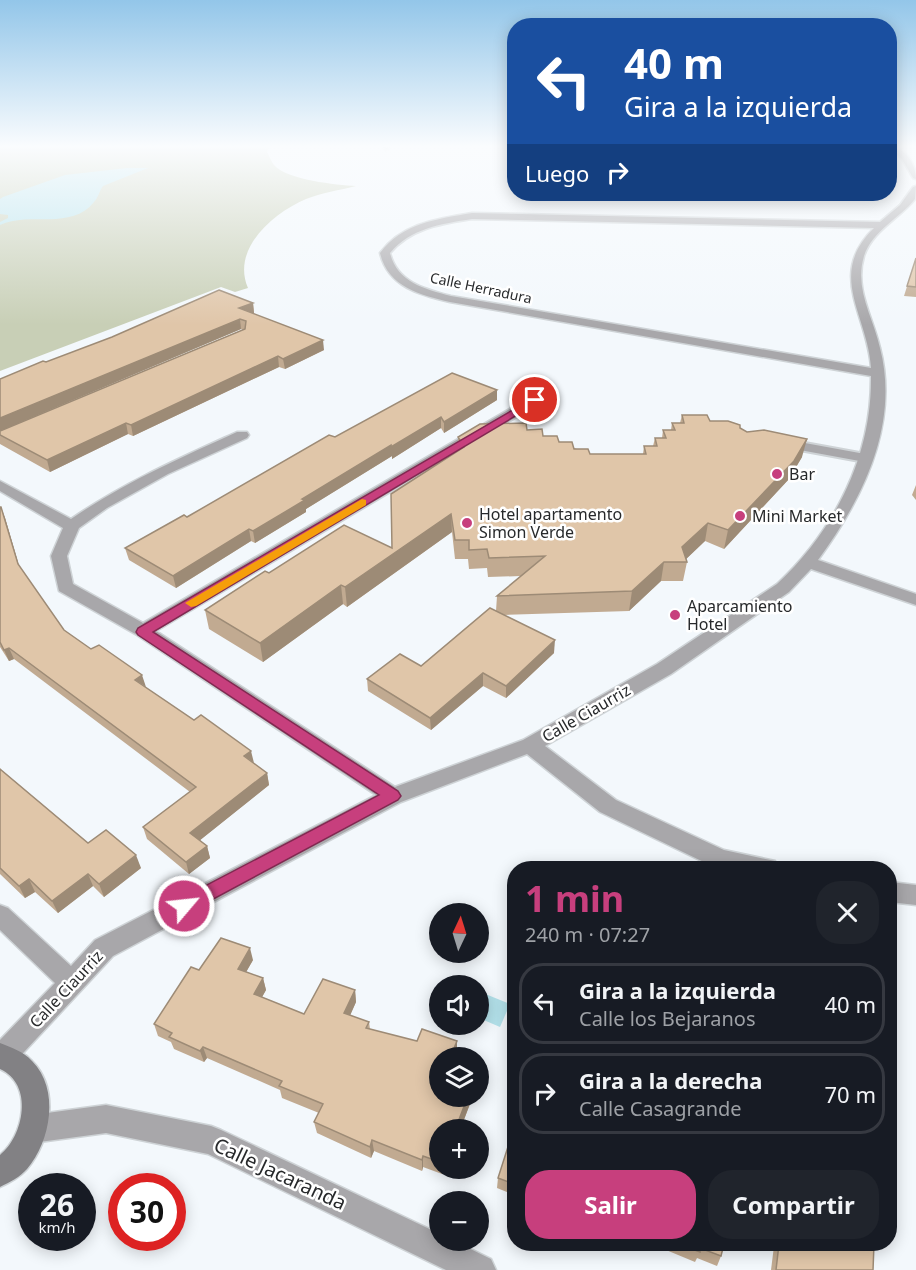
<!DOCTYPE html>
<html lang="es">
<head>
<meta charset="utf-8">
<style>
  body { margin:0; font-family:"Noto Sans",sans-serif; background:#20242c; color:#f1f3f6; height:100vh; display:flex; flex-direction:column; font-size:22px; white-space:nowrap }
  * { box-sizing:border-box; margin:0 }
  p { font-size:20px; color:#9ea1a6 }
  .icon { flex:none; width:33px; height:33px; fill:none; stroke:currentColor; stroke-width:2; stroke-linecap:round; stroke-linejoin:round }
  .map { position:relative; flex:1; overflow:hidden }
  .panel { position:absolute; left:507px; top:861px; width:390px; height:390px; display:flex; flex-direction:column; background:#171b24; border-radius:24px; box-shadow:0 3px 15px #0003 }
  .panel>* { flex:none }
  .banner { position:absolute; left:507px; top:18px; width:390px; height:183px; border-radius:24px; box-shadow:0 3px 15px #0003; background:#1a4fa0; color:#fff; overflow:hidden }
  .needle { width:39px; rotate:4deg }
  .buttons { position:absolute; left:429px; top:903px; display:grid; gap:12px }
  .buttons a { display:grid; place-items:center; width:60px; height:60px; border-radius:50%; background:#171b24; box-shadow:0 3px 15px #0003; font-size:30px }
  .speed { position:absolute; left:18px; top:1173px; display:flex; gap:12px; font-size:30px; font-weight:700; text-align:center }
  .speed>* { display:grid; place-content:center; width:78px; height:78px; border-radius:50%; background:#171b24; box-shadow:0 3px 15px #0003; line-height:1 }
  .speed small { font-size:15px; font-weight:400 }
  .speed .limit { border:9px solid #d22; background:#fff; color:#111 }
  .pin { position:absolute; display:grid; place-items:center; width:51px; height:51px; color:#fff; margin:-26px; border:3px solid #fff; border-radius:50%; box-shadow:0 2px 6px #0007 }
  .me { position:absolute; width:66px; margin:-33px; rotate:62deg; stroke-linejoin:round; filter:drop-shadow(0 0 4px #0008) }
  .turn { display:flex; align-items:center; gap:21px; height:126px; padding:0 18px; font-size:27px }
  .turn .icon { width:78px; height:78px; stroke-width:2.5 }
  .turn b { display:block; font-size:42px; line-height:51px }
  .then { display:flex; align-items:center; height:57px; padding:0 18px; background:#0003; gap:12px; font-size:22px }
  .round { display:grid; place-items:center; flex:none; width:63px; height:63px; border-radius:24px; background:#20242c }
  .head { display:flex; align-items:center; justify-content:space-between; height:102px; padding:0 18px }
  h1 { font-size:36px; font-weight:700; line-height:45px; color:#c73f7d }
  .action { display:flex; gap:12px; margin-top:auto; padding:12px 18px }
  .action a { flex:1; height:69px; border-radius:24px; background:#c73f7d; color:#fff; font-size:24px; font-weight:700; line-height:69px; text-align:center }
  .action a+a { background:#20242c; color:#f1f3f6 }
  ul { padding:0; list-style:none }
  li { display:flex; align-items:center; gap:18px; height:81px; margin:0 12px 9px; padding:0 6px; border:3px solid #363941; border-radius:24px }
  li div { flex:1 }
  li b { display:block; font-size:22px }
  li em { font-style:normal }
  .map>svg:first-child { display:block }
</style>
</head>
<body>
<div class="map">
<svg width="916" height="1270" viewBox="0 0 916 1270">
  <rect width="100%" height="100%" fill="#f3f8fc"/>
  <!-- green -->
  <path fill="#c8cfb6" d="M 0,147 L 269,147 L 267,152 C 269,155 271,161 274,165 C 287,180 337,185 356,186 C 340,190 321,193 306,199 C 273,213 231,249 248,288 L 235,292 L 221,287 L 0,371 Z"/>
  <!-- water -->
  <g fill="#b4e2eb">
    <path d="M 127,168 L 148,168 L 103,186 C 99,191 99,197 94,202 C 71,231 30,211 0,225 L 0,222 L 8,218 L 8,215 L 0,214 L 0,199 L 3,197 L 65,175 Z"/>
    <polygon points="478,991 510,1004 500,1027 479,1018"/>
  </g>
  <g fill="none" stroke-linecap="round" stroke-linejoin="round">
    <defs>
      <polygon id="lane" points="783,439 865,454 872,458 865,462 778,446 777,443 778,440"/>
      <g id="street">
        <polygon points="383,147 391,147 386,150"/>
        <path d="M 890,147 C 905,147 916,164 916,179 L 913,178 L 902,159 Z"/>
        <path d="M 916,186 L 915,199 C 900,218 872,231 864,256 C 854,289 873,317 880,348 C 900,425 862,500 818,560 L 916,594 L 916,605 L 811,569 L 789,592 L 671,674 L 545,746 L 616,800 L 724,850 L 775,861 L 778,868 L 721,868 L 712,866 L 600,812 L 527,754 L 401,802 L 113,956 L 12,1065 L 0,1068 L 0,1040 L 55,983 L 0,930 L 0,905 L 8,908 L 71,966 L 95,940 L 376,795 L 137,635 L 59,591 L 51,556 L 63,528 L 0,491 L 0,481 L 71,519 C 123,483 180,458 237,432 L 247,432 L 249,435 L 247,438 L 168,474 L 107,508 L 79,528 L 67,556 L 73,584 L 143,623 L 530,397 L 540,397 L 542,400 L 540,403 L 156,631 L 395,787 L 523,740 L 657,664 L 777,584 C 835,530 872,456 871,376 L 450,302 C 420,295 388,287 380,253 C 402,223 437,219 472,213 L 880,222 L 900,205 L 913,187 ZM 472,219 L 874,228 C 826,275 868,315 871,368 L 451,296 C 424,289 397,282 390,253 C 411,228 441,224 472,219 Z"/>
        <polygon points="890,882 916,885 916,905 890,902"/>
        <polygon points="106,1105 211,1126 221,1130 440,1234 440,1240 452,1240 491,1259 496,1270 446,1270 208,1154 106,1133 32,1143 22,1139 18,1129 22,1119 32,1115"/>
      </g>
      <path id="secondary" d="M 0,1043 C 12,1048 23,1051 32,1061 C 60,1089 51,1141 27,1169 C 20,1177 10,1182 0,1187 L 0,1155 C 24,1136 34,1084 0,1069 Z"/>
    </defs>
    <!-- lane casing -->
    <use href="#lane" stroke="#ced3d6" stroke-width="4"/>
    <!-- street casing -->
    <use href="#street" stroke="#ced3d6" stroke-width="3"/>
    <!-- secondary casing -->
    <use href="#secondary" stroke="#ced3d6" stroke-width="3"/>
    <!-- lane -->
    <use href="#lane" fill="#a8a7aa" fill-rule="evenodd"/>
    <!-- street -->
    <use href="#street" fill="#a8a7aa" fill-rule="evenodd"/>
    <!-- secondary -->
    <use href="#secondary" fill="#828184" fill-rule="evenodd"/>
  </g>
  <!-- wall -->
  <g fill="#c1aa91">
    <polygon points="916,258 916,297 904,296"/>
    <polygon points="253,303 254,313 252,313 324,350 285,369 279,367 133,436 128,434 50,472 0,444 0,431 243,330 241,329 0,431 0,379 46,362"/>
    <polygon points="497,390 497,400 444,433 441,428 392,459 392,456 306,509 306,512 255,543 251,541 176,588 129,560 125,548 187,517 335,437"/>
    <polygon points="682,415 740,428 747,432 802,457 789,479 724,549 705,541 686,559 687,562 683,581 661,581 629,611 504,615 554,653 506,698 483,686 431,730 368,691 367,679 421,666 496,611 497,596 521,576 488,577 487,568 469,569 468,559 455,559 452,532 347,607 343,604 263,662 209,629 205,610 269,573 392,548 458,451 458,437 527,430 590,454 643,454 644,446 653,446 655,438 662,438 663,430 671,430 672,423 680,423"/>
    <polygon points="916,485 916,500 912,495"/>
    <polygon points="0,507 5,518 19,566 64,630 267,773 269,785 200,840 207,846 210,858 189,874 147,839 143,827 190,792 14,659 9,661 0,647"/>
    <polygon points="0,769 88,843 141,868 104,897 93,886 58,913 35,892 25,898 0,874"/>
    <polygon points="253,960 246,972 263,978 266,990 262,997 304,1014 355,990 356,1002 350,1015 369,1022 370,1029 457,1053 455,1058 440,1058 473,1096 460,1130 440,1130 440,1168 444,1168 442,1174 423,1167 422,1171 374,1151 371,1158 317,1133 314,1122 319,1113 282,1098 280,1090 207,1058 204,1062 174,1049 171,1042 158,1036 154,1024 199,970"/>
    <polygon points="514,1128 514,1195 497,1188 498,1178"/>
    <polygon points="655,1244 724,1244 721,1256 717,1266 697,1258 695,1262 654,1245"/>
    <polygon points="768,1244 874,1244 873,1270 771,1270 774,1246"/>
  </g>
  <!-- shaded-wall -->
  <g fill="#9d8b76">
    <polygon points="253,303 254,313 241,318 239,308"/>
    <polygon points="240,319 241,329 0,431 0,418"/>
    <polygon points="323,340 324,350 285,369 283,359"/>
    <polygon points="278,356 279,367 133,436 131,425"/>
    <polygon points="497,390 497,400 444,433 444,422"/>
    <polygon points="441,417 441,428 392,459 392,456 306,509 306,512 255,543 253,531 302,499 391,445"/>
    <polygon points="126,423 128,434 50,472 47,460"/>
    <polygon points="807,439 802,457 789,479 724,549 728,530"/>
    <polygon points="1,507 5,518 22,576 18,564"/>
    <polygon points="451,514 452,532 347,607 345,587"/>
    <polygon points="708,523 705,541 683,562 682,547"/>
    <polygon points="249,529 251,541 176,588 173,576"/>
    <polygon points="664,562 661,581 629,611 632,591"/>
    <polygon points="341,585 343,604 263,662 260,643"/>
    <polygon points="555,640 554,653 506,698 506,686"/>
    <polygon points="9,648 14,659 9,661 4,650"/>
    <polygon points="483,673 483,686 431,730 430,718"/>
    <polygon points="142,675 146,687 135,680"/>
    <polygon points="251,751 254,763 244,756"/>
    <polygon points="267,773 269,785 194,845 190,833"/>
    <polygon points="207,846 210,858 189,874 186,862"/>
    <polygon points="136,855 141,868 104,897 99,884"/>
    <polygon points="88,874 93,886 58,913 52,901"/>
    <polygon points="29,879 35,892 25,898 19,886"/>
    <polygon points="250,948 253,960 241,981 238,969"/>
    <polygon points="263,978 266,990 257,1006 254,994"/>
    <polygon points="355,990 356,1002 346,1025 344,1013"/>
    <polygon points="457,1041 457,1053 455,1058 450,1058"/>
    <polygon points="203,1047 207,1058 204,1062 200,1051"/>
    <polygon points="468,1096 473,1096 460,1130 455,1130"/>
    <polygon points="372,1140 374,1151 371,1158 370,1147"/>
    <polygon points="423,1156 423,1167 422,1171 422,1160"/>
  </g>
  <!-- building -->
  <g fill="#e0c6a9" stroke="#9d8b76" stroke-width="1.5">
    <polygon points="916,258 916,287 907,286"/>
    <polygon points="219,290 253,303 239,308 323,340 283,359 278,356 131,425 126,423 47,460 0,435 0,431 245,329 246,321 240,319 0,418 0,379 43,361 46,362 112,337"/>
    <polygon points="452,373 497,390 444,422 441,417 391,447 391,445 302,499 305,500 253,531 249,529 173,576 125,548 184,515 187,517 329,435 335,437"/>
    <polygon points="682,415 707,415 710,421 728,421 740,425 740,428 747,432 764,430 807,439 794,461 728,530 708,523 682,547 687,562 664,562 632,591 497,596 545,556 489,558 487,549 469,550 469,540 455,540 451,514 345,587 341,585 260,643 205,610 265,571 269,573 344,525 392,548 391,494 464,447 458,437 480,424 526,423 527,430 542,429 543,436 557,436 559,442 572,442 574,449 588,449 590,454 646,454 644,446 657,446 655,438 666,438 663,430 675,430 672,423 684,423"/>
    <polygon points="0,507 1,507 18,564 64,630 91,649 99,645 142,675 135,680 194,720 201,715 251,751 244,756 267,773 190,833 207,846 186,862 143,827 196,787 9,648 4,650 0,642"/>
    <polygon points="490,608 555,640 506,686 483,673 430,718 367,679 400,654 421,666"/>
    <polygon points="0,769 88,843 106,830 136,855 99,884 88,874 52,901 29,879 19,886 0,868"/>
    <polygon points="221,938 250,948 238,969 263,978 254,994 304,1014 323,979 355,990 344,1013 369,1022 366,1028 417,1041 422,1029 457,1041 450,1058 440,1058 440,1096 468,1096 455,1130 440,1130 440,1162 423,1156 422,1160 372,1140 370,1147 314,1122 323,1104 279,1086 282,1081 203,1047 200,1051 169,1037 172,1033 154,1024 191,967 199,970"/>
    <polygon points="514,1128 514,1184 498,1178"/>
    <polygon points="678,1244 724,1244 721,1256 700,1248 700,1252"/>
    <polygon points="779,1244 874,1244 873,1270 776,1270"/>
  </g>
  <!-- sky -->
  <linearGradient id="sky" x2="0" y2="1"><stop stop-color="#93c6e9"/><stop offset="0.45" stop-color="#fafcfe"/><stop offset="1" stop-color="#fafcfe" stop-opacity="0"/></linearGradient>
  <rect width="916" height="325" fill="url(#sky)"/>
  <!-- route -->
  <polygon fill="#c73f7d" stroke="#812951" stroke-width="1.5" points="535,397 540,400 539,402 153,632 398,791 401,796 398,800 191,911 184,913 178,911 176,906 178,900 379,795 138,635 136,632 138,628"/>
  <!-- slow -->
  <polygon fill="#f59e0b" points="362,499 366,500 366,505 196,606 191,607 185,603"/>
  <!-- markers -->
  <g fill="#c73f7d" stroke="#fff" stroke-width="2">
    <circle cx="777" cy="474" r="6"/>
    <circle cx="740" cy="516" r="6"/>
    <circle cx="467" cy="523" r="6"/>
    <circle cx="675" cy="615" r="6"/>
  </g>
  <g text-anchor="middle" stroke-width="5" stroke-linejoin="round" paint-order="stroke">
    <!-- far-street labels -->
    <g font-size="14" fill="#27292b" stroke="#fff">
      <text transform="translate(481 288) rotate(12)" y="5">Calle Herradura</text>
    </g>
    <!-- poi labels -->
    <g font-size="16" fill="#27292b" stroke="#fff" text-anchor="start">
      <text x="789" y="480">Bar</text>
      <text x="479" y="520">Hotel apartamento<tspan x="479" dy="18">Simon Verde</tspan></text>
      <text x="752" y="522">Mini Market</text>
      <text x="687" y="612">Aparcamiento<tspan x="687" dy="18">Hotel</tspan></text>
    </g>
    <!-- street labels -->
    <g font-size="16" fill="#27292b" stroke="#fff">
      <text transform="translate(586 713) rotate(-30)" y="6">Calle Ciaurriz</text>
      <text transform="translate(66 989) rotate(-47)" y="6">Calle Ciaurriz</text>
    </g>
    <!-- near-street labels -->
    <g font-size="20" fill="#27292b" stroke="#fff">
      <text transform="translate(280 1174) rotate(25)" y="7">Calle Jacaranda</text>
    </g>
  </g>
</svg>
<div class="buttons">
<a><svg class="needle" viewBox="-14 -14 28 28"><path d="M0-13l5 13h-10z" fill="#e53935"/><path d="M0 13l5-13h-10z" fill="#9ea1a6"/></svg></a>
<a><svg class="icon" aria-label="sound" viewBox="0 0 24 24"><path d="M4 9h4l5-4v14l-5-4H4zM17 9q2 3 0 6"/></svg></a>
<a><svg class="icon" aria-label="layers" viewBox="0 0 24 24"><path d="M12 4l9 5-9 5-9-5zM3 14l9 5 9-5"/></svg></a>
<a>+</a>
<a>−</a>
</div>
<div class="speed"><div>26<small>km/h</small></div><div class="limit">30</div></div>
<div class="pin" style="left:535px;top:400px;background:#d93025"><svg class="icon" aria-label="arrive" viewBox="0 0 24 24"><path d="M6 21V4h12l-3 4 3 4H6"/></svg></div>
<svg class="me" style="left:184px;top:906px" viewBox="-20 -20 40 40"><circle r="17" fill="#c73f7d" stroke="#fff" stroke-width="3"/><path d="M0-11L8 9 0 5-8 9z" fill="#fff"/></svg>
<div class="banner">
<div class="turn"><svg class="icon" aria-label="left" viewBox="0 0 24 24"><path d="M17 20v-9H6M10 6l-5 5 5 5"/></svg><div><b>40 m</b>Gira a la izquierda</div></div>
<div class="then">Luego<svg class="icon" aria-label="right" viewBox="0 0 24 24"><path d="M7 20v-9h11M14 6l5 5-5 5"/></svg></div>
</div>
<section class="panel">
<div class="head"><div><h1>1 min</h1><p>240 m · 07:27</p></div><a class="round"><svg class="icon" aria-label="close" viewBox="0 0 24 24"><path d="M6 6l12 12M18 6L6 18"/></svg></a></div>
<ul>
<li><svg class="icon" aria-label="left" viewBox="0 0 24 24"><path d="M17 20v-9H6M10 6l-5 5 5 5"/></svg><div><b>Gira a la izquierda</b><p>Calle los Bejaranos</p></div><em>40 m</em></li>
<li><svg class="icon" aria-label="right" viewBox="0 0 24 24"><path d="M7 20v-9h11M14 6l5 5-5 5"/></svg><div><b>Gira a la derecha</b><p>Calle Casagrande</p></div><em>70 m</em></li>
</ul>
<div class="action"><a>Salir</a><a>Compartir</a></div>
</section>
</div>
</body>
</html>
